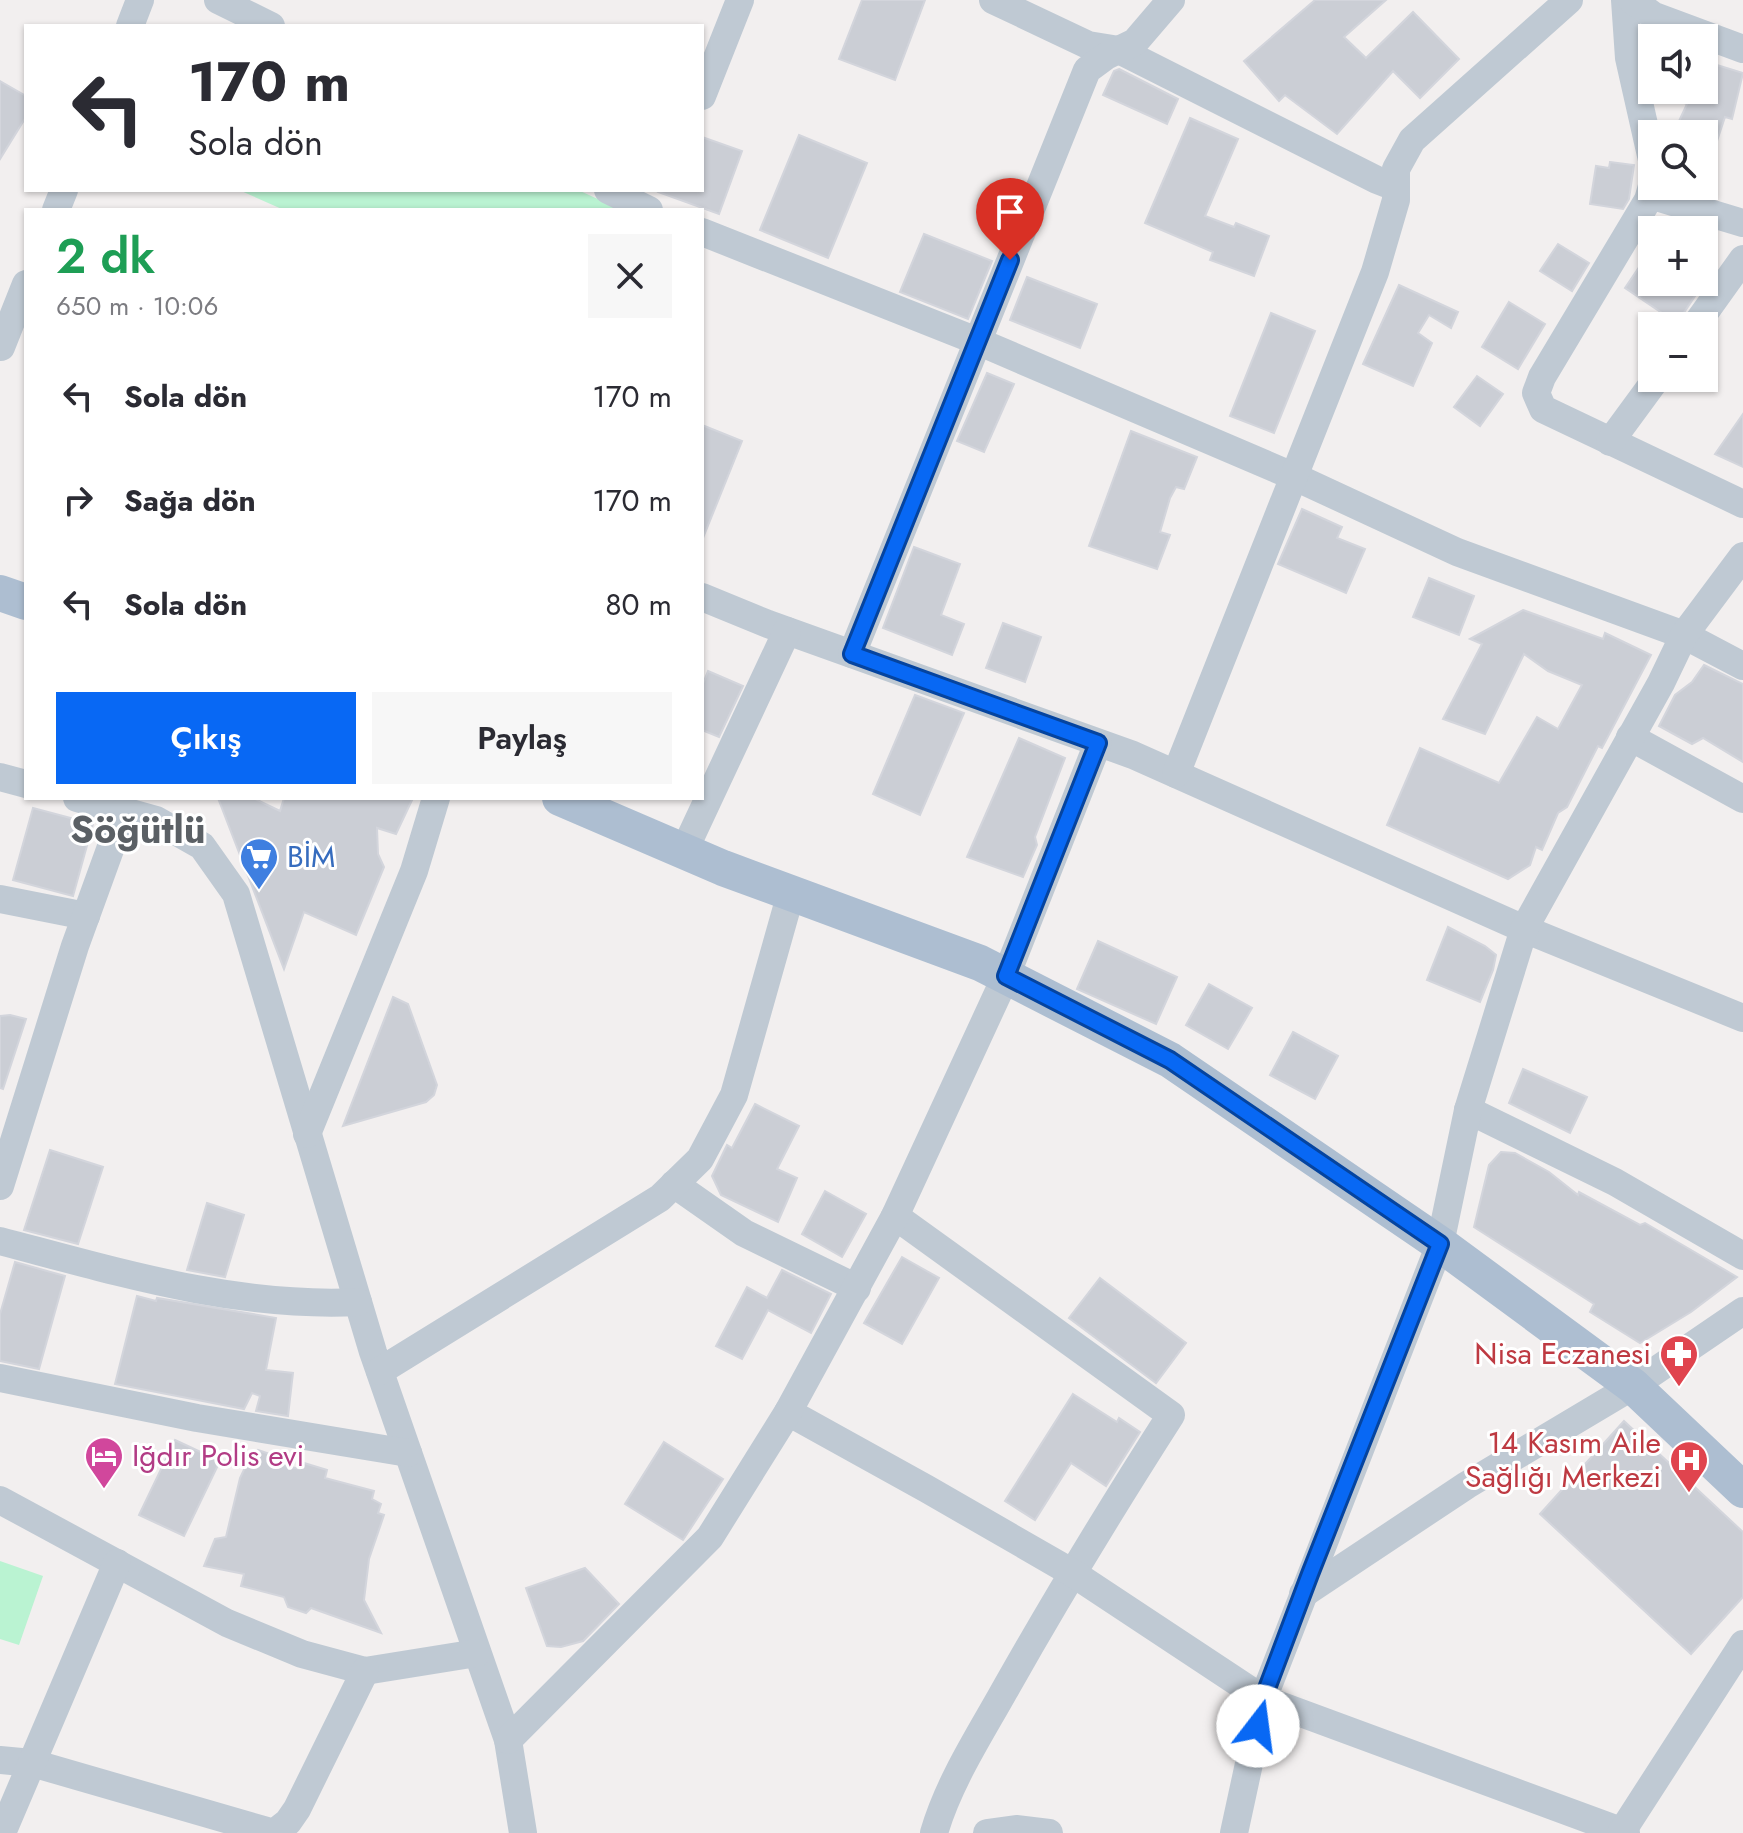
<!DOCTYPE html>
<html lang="tr">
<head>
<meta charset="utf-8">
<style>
  body { margin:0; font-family:Jost,sans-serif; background:#f7f7f7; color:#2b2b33; height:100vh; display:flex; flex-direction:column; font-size:30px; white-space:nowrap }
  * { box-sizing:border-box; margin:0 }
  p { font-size:26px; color:#7c7c81 }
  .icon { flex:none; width:44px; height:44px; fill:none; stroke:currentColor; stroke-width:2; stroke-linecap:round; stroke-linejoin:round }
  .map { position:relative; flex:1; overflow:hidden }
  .side { position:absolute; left:24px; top:208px; width:680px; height:592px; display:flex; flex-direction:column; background:#fff; border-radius:0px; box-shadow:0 2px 6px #0004 }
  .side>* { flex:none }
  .top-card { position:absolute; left:24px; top:24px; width:680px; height:168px; border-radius:0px; box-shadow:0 2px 6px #0004; background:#fff; color:#2b2b33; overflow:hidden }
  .fabs { position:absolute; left:1638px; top:24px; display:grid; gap:16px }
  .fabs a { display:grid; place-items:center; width:80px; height:80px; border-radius:0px; background:#fff; box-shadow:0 2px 6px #0004; font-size:40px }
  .pin { position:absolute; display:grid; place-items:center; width:68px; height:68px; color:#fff; margin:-82px -34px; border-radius:50% 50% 50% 0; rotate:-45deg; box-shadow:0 0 8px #0007 }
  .pin .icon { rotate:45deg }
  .me { position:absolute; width:88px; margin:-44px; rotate:15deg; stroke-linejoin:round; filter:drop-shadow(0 0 6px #0008) }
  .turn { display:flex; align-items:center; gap:28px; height:168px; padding:0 32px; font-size:36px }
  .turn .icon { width:104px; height:104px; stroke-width:2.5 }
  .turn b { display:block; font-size:56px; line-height:68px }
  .round { display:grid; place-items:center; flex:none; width:84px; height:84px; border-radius:0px; background:#f7f7f7 }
  .headline { display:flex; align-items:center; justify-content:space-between; height:136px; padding:0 32px }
  h1 { font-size:48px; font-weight:600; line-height:60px; color:#1e9e55 }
  .cta { display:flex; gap:16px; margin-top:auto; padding:16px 32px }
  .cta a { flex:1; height:92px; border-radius:0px; background:#0868f4; color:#fff; font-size:32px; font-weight:600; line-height:92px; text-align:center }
  .cta a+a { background:#f7f7f7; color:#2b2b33 }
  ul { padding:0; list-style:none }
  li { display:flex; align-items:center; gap:24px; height:104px; padding:0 32px }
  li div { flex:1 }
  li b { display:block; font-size:30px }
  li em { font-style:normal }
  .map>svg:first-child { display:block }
</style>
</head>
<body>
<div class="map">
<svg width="1743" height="1833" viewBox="0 0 1743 1833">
  <rect width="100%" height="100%" fill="#f2efef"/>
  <!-- green -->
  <g fill="#baf3d2">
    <polygon points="239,190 578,190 622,210 284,210"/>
    <polygon points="0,1561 43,1576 19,1645 0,1639"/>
  </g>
  <!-- building -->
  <g fill="#cbced5" stroke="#d3d5dc" stroke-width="2">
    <polygon points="862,0 925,0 895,80 839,59"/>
    <polygon points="1315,0 1386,0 1344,37 1366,58 1413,12 1459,59 1420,98 1393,71 1337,134 1285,95 1279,101 1244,61"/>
    <polygon points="1704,61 1743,73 1732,119 1725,117 1707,171 1704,171 1704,134 1673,134 1687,104 1654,91 1704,90"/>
    <polygon points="1119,69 1178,99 1167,124 1103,95 1114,71"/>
    <polygon points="0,81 26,96 26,117 0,159"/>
    <polygon points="1190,118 1238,139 1205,216 1234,227 1236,223 1269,236 1254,276 1210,260 1213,252 1145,223"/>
    <polygon points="799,135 867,163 828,258 760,230"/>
    <polygon points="702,137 742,151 719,214 658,192 659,190 702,190"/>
    <polygon points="1610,162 1634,165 1629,199 1623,209 1590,204 1596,166 1609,168"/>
    <polygon points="924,234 992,261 968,319 900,292"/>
    <polygon points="1558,244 1589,263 1572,291 1540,271"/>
    <polygon points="1652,248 1652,282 1686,282 1699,290 1677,323 1625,288"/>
    <polygon points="1027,277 1097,304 1080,348 1010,320"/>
    <polygon points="1399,285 1458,312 1451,328 1429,315 1418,333 1432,343 1413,386 1363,364"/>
    <polygon points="1509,302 1545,324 1518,369 1482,347"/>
    <polygon points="1271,313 1315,331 1274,433 1230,416"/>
    <polygon points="987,373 1014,384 984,452 957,441"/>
    <polygon points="1477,376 1503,394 1480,426 1454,407"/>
    <polygon points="1743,414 1743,467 1715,454"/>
    <polygon points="702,425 742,441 703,538 702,538"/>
    <polygon points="1131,431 1197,457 1184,489 1176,487 1170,498 1160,532 1170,535 1157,569 1089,546"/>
    <polygon points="1302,509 1342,527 1337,538 1365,549 1346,593 1278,564"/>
    <polygon points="914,547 960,564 941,615 964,624 952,655 883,628"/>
    <polygon points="1429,578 1474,596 1459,635 1413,617"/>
    <polygon points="1523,610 1603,639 1605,633 1651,655 1602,748 1598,746 1567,807 1558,813 1542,850 1536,847 1530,865 1508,879 1387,825 1420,748 1499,783 1537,717 1558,729 1582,685 1548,671 1524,654 1485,734 1443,719 1482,644 1470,639"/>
    <polygon points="1003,623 1041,637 1025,682 986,668"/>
    <polygon points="1704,665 1743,684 1743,762 1703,738 1692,744 1659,726 1675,695 1692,682"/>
    <polygon points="708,671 743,686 719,737 702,730 702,686"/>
    <polygon points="915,695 964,713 920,815 873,794"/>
    <polygon points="1019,738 1065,758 1035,837 1037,845 1023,877 967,857"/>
    <polygon points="218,798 253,798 280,811 284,798 413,798 396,834 377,828 378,854 384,867 356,935 304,912 284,969"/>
    <polygon points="33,808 93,824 73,896 13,880"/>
    <polygon points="1448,927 1485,946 1496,955 1493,970 1480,1002 1427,980"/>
    <polygon points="1098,941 1177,977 1156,1024 1077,989"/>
    <polygon points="1209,984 1252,1008 1228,1049 1186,1025"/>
    <polygon points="393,997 408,1004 437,1085 434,1095 426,1102 343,1126"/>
    <polygon points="10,1015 26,1019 3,1089 0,1088 0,1016"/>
    <polygon points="1293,1032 1338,1056 1315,1099 1270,1075"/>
    <polygon points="1523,1069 1587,1097 1570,1133 1509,1103"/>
    <polygon points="755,1104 799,1126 777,1169 797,1178 778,1222 721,1195 712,1176 727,1145 732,1148"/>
    <polygon points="50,1150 103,1167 78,1244 24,1230"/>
    <polygon points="1501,1152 1515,1153 1549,1172 1578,1195 1579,1192 1640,1225 1645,1223 1737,1277 1691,1312 1640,1343 1590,1312 1594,1304 1474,1227 1489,1165"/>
    <polygon points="825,1191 866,1214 842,1257 802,1234"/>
    <polygon points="207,1203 244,1215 225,1277 187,1270"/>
    <polygon points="902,1257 939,1278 902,1344 864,1323"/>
    <polygon points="15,1262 65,1276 39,1369 0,1361 0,1314"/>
    <polygon points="782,1270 831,1294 811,1333 768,1310 742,1359 716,1346 747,1287 767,1298"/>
    <polygon points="1100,1278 1186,1343 1156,1383 1069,1318"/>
    <polygon points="137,1296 156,1301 157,1298 276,1318 266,1370 293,1373 288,1416 256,1411 260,1396 252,1393 244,1409 115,1384"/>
    <polygon points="1073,1394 1117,1422 1119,1418 1140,1432 1106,1486 1071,1463 1035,1520 1005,1501"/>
    <polygon points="1624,1421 1743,1532 1743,1597 1691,1654 1540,1514"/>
    <polygon points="175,1440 220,1461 184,1536 139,1515"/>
    <polygon points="664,1442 723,1479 683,1540 625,1504"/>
    <polygon points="258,1450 270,1454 274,1463 300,1469 304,1463 327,1470 325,1478 374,1491 372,1499 381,1504 378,1513 384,1515 369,1559 364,1600 381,1633 311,1608 306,1613 288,1607 284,1597 241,1586 244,1574 204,1566 215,1539 226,1537 240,1478 249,1459"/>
    <polygon points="585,1568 619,1604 583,1641 561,1647 547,1646 526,1588"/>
  </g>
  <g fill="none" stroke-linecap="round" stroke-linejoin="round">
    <!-- minor -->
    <g stroke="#bfc9d3" stroke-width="28">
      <polyline points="218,0 271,26"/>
      <polyline points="993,0 1088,45 1119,50 1377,180 1395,187"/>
      <polyline points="1625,0 1629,58 1652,160"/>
      <polyline points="1632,0 1654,16 1743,49"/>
      <polyline points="130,26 140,0"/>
      <polyline points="702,96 740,0"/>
      <polyline points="1652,186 1648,200 1542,377 1536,393 1543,409 1743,504"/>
      <polyline points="608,190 649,210"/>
      <polyline points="1650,195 1743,223"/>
      <polyline points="56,210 64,190"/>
      <polyline points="702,232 977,341 1293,476 1457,552 1684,635 1743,666"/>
      <polyline points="1695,326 1743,259"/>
      <polyline points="1,347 26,284"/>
      <polyline points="1610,442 1657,378"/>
      <polyline points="702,597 768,624 1133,755 1524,929 1743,1018"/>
      <polyline points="852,654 1087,70 1106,56 1135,42 1171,0"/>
      <polyline points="1630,737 1743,799"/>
      <polyline points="1176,774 1375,272 1396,200 1396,169 1412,140 1569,0"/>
      <polyline points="0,777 26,784"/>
      <polyline points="77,798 156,820 202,846 236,894 373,1352 508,1740 523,1833"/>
      <polyline points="684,851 787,631"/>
      <polyline points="0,899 86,916"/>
      <polyline points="1468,1110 1615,1182 1743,1256"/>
      <polyline points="307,1134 414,871 436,798"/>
      <polyline points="674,1184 744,1233 857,1288"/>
      <polyline points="0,1186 75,946 124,811"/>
      <path d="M 895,1216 L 1171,1415 C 1114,1504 1059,1594 1007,1686 C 981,1733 949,1781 934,1833"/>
      <path d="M 0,1241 C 118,1272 235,1308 358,1302"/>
      <polyline points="380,1371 660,1198 700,1159 734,1095 791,893"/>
      <polyline points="0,1378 197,1418 408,1453"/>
      <polyline points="788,1412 927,1489 1071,1572 1263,1699 1626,1833"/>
      <polyline points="0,1500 227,1623 302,1654 365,1671 477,1653"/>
      <polyline points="1303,1594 1467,1485 1633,1386 1743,1311"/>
      <polyline points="508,1740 710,1537 788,1412 895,1216 1006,976 1098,743"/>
      <polyline points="0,1760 32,1763 274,1833 288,1822 297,1809 365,1671"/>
      <polyline points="2,1833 117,1563"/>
      <polyline points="987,1833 1016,1829 1049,1833"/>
      <polyline points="1234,1833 1263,1699 1440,1244 1468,1110 1524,929 1661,683 1684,635 1743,556"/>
      <polyline points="1621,1833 1743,1644"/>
    </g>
    <!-- major -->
    <g stroke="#adbed1" stroke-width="36">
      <polyline points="0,593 26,602"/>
      <polyline points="560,798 723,868 980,963 1170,1060 1440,1244 1633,1386 1743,1490"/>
    </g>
  </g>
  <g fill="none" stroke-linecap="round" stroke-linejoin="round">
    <defs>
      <polyline id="route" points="1010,260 852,654 1098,743 1006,976 1170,1060 1440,1244 1310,1574 1263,1699 1258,1726"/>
    </defs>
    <!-- route casing -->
    <use href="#route" stroke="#05449f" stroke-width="20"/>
    <!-- route -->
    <use href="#route" stroke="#0868f4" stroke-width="14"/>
  </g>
  <!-- icons -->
  <defs>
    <symbol id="supermarket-pin" viewBox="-11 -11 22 30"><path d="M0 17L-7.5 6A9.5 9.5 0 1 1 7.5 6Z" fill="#3f7fe0" stroke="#fff"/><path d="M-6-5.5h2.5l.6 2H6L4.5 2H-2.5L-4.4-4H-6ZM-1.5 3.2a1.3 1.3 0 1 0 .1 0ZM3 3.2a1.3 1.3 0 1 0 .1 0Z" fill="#fff"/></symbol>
    <symbol id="pharmacy-pin" viewBox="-11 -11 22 30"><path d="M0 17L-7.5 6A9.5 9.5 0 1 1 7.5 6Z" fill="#e0444e" stroke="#fff"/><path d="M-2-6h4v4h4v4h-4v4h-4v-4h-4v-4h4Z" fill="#fff"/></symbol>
    <symbol id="hotel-pin" viewBox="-11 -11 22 30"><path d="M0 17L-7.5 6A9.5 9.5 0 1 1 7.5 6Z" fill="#d1479c" stroke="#fff"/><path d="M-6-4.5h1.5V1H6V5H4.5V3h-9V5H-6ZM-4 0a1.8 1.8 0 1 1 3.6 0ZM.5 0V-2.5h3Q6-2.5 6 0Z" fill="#fff"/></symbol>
    <symbol id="hospital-pin" viewBox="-11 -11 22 30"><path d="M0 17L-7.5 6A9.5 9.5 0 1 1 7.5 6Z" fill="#e0444e" stroke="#fff"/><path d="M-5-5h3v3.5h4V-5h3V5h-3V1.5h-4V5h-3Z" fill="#fff"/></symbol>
  </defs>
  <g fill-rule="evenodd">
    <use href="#supermarket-pin" x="237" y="835" width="44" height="60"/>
    <use href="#pharmacy-pin" x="1657" y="1332" width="44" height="60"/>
    <use href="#hotel-pin" x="82" y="1434" width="44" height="60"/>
    <use href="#hospital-pin" x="1667" y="1438" width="44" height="60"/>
  </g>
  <g text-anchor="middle" stroke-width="6" stroke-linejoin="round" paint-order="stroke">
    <!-- shop labels -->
    <g font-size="30" fill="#366cbe" stroke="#fff" text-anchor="start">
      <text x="287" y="867">BİM</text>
    </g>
    <!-- health labels -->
    <g font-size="30" fill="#be3a42" stroke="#fff" text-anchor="end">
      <text x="1651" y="1364">Nisa Eczanesi</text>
      <text x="1661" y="1453">14 Kasım Aile<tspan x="1661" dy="34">Sağlığı Merkezi</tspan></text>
    </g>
    <!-- hotel labels -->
    <g font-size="30" fill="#b23c85" stroke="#fff" text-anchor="start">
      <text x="132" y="1466">Iğdır Polis evi</text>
    </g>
    <!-- district labels -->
    <g font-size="38" font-weight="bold" fill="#5b6065" stroke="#fff">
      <text x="138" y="843">Söğütlü</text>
    </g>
  </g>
</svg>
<div class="fabs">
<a><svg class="icon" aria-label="sound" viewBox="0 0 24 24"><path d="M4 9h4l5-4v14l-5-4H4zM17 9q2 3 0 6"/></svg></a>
<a><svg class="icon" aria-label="search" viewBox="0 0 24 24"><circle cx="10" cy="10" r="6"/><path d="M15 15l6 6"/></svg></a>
<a>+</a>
<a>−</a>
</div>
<div class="pin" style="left:1010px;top:260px;background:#d93025"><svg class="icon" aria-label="arrive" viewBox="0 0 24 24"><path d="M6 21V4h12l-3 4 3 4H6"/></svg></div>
<svg class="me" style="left:1258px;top:1726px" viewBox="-20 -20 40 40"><circle r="19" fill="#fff"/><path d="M0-13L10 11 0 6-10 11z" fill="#0868f4"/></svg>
<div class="top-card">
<div class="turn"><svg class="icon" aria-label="left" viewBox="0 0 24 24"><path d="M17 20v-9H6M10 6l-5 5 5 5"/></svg><div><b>170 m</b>Sola dön</div></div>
</div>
<section class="side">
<div class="headline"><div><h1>2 dk</h1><p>650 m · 10:06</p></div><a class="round"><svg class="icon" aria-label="close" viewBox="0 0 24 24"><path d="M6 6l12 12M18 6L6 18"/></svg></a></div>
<ul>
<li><svg class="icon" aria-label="left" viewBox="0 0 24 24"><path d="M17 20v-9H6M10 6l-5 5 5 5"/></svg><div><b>Sola dön</b></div><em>170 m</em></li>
<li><svg class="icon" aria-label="right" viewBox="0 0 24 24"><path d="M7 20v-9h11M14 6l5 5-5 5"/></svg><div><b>Sağa dön</b></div><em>170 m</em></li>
<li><svg class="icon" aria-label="left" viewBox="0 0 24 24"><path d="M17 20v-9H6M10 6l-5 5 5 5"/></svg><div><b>Sola dön</b></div><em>80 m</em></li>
</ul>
<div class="cta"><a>Çıkış</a><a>Paylaş</a></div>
</section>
</div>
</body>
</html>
